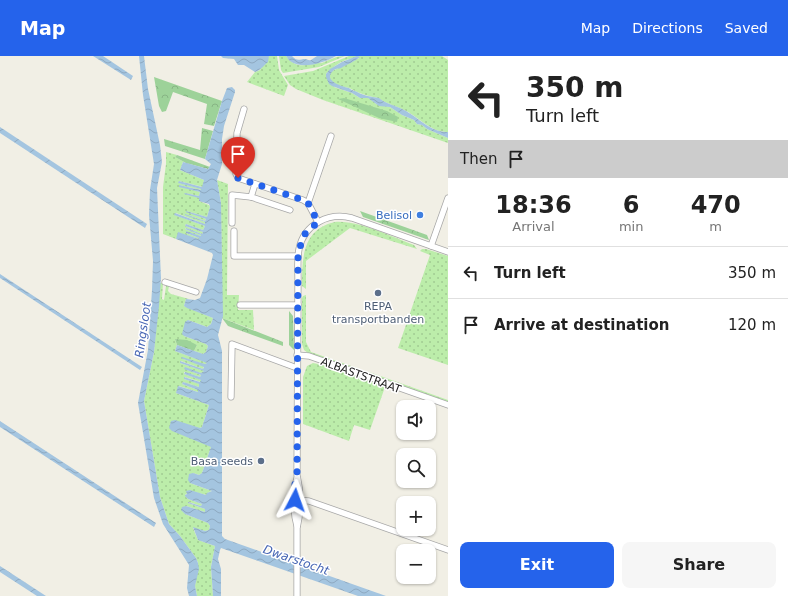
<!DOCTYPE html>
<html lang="en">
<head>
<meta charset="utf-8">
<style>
  body { margin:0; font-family:"DejaVu Sans",sans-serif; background:#f6f6f6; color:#222; height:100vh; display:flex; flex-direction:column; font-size:15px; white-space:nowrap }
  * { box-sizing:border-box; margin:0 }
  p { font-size:13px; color:#767676 }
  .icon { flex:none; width:22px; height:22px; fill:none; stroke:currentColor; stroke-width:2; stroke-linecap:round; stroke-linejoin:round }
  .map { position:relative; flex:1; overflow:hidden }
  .panel { display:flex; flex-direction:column; background:#fff; width:340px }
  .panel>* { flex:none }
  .guide { background:#fff; color:#222; overflow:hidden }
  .fabs { position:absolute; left:396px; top:344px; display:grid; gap:8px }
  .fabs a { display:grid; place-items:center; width:40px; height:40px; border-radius:8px; background:#fff; box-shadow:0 1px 3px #0004; font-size:20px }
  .pin { position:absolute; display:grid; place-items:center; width:34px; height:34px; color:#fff; margin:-41px -17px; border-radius:50% 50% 50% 0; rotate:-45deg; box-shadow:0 0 4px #0007 }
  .pin .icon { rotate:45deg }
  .me { position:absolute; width:44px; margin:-22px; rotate:4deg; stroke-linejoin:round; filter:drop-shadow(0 0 3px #0008) }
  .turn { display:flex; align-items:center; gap:14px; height:84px; padding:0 12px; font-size:18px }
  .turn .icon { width:52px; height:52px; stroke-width:2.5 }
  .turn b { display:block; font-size:28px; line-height:34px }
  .then { display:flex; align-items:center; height:38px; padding:0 12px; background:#0003; gap:8px; font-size:15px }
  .eta { display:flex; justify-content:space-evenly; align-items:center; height:68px; text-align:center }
  .eta b { font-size:24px; font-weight:700; line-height:28px }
  .action { display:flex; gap:8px; margin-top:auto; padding:8px 12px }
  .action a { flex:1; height:46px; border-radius:8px; background:#2563eb; color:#fff; font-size:16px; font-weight:700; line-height:46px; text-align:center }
  .action a+a { background:#f6f6f6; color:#222 }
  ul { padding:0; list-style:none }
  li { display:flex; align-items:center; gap:12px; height:52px; padding:0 12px; border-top:1px solid #e0e0e0 }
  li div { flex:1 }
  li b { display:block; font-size:15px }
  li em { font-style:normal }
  header { display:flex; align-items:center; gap:24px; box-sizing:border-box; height:56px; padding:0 20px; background:#2563eb; color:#fff }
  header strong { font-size:19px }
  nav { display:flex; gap:22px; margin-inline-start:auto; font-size:14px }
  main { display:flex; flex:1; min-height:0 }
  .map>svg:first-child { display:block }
</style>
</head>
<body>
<header>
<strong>Map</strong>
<nav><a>Map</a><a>Directions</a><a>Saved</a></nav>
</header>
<main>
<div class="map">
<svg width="448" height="540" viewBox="0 0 448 540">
  <defs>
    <pattern id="grass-dots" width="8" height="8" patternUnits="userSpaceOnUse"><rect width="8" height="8" fill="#bcedaa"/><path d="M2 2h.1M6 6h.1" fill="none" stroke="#a1cb92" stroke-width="1.8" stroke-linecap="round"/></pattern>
    <pattern id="forest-crowns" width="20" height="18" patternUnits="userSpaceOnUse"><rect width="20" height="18" fill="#9dd299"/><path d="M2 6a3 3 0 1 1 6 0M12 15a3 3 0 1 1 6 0" fill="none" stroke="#87b484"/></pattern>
    <pattern id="water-waves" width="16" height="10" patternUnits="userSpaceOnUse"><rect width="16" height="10" fill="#a4c5e0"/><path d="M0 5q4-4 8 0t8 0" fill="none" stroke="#8da9c0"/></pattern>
  </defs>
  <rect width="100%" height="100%" fill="#f1efe5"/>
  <!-- grass -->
  <g fill="url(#grass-dots)">
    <polygon points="269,0 277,0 279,14 288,29 284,40 247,26 255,16 260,14 263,9 265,8"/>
    <path d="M 279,0 L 286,0 C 295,12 304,10 317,7 C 322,6 319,8 324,6 C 332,3 336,0 345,0 L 319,11 L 283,17 L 281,14 Z"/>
    <path d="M 349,0 L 442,0 L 448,4 L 448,76 C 431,77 418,60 404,54 C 396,50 385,47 378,42 C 372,41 364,39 357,36 C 354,35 352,33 349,32 C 343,31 324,27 331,16 C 333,14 354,5 359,2 C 347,1 334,9 326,18 L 334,31 L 352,37 L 360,42 L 368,42 L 373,44 L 376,48 L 390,51 L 402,59 L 414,64 L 417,68 L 422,69 L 427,73 L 448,82 L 448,87 L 323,44 L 296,33 L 290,29 L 284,20 L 313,15 Z"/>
    <polygon points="166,96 177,99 175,101 186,107 183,106 180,114 204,124 203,131 179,125 179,127 202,133 201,134 179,129 200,136 199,140 185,137 200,142 199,145 209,149 210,151 207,161 186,155 206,163 205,165 185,158 205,166 205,168 176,157 175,159 205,170 203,174 186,168 185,170 203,176 202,178 185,172 185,173 202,179 201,180 186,176 186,177 199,182 199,183 179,177 176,183 163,178 163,131 166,108"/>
    <polygon points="217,124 228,128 227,239 239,239 238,254 253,254 254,274 222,262 221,147"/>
    <path d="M 335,166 C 358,164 392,181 414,189 L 417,193 L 350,172 L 306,205 L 306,233 L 302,230 C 302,203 302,173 335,166 Z"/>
    <polygon points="422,193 426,193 448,200 448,309 398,292 430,199 420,195"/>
    <polygon points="160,227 163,227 162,243 164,244 166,230 169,230 168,235 171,238 189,243 186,243 184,250 213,262 211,268 207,271 188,264 184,280 206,288 208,290 206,296 203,298 194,295 197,289 175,283 177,289 175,295 208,307 205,308 181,302 204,310 203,313 181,305 180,307 205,315 201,317 185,313 201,319 200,321 184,316 184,318 202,324 201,326 185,321 184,323 200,328 199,331 183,326 182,328 198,334 198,336 179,330 176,337 209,349 202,371 200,372 211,391 202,417 199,419 193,417 190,427 212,435 209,436 207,439 190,435 185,439 188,443 202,448 201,450 189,446 188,447 205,453 205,456 186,450 185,458 208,467 210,470 209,474 205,475 193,472 198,484 215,490 211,511 213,540 197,540 195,530 198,507 196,502 180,480 169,468 160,441 144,345 154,296"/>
    <polygon points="306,239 306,286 311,296 357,312 357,313 308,297 304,294 302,288 302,242 303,240"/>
    <polygon points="313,307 323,309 385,331 370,374 354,369 349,385 303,368 303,321 307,310"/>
    <polygon points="369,316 448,344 448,346 369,318"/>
  </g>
  <!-- forest -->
  <g fill="url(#forest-crowns)">
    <polygon points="154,21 222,45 214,70 204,68 207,48 173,36 166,55 162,56 159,50"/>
    <polygon points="344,42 387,55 398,61 397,66 379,62 338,43"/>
    <polygon points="202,72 213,75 205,103 165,90 164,83 200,94"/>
    <polygon points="177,99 210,111 208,113 186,107 175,101"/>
    <polygon points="360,155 427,179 429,184 363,161"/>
    <polygon points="289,255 293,260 294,294 289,289"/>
    <polygon points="222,262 283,286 283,290 228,270"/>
    <polygon points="175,283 187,284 197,289 194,295 177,289"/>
  </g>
  <!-- water -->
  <g fill="url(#water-waves)">
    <polygon points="93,0 103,0 133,20 131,24"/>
    <polygon points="139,0 144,0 148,33 160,89 162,106 157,132 161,222 159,250 154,296 144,345 160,441 169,468 180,480 196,502 198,507 199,513 195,530 197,540 189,540 187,532 189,509 163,468 154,442 138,347 148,294 152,234 153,205 149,159 150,134 154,108 143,39"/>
    <path d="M 221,0 L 269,0 L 268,6 C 263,10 261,14 255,16 L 244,9 L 238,9 L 234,3 L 223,2 Z"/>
    <path d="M 286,0 L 292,0 C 297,6 300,3 305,3 C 307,3 309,5 311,4 L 317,0 L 336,0 C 324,7 302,14 290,5 C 288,4 288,2 286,0 Z"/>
    <path d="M 357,0 L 360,1 C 354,6 348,8 341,12 C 338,13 336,12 333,15 C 322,25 344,31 349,32 C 350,33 354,35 355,35 C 362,39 371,41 379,42 C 384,47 397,50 404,54 C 418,61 431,77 448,76 L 448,82 L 427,73 L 422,69 L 417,68 L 414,64 L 402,59 L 390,51 L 379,50 L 368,42 L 360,42 L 352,37 L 332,30 L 329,28 L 326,21 L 326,18 L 330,13 L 342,6 Z"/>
    <polygon points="232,31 235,34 235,36 224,70 222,83 222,108 217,124 221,147 223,260 218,279 222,295 222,480 225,483 386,540 358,540 221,492 220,494 218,503 221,513 221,540 213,540 211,511 215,490 198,484 193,471 205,475 209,474 210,470 208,467 185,458 181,454 182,451 186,450 205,456 205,453 188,447 188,446 201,450 202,448 188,443 185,440 185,439 187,438 186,435 190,434 206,439 207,437 212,435 190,427 188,424 189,418 193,417 199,419 202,417 211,391 172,375 169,372 171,365 175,364 200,372 202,371 209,349 176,337 178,330 198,336 198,334 182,328 183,326 199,331 199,328 184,323 184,321 200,326 201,324 184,318 185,316 200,321 201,319 184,313 185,311 201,317 204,315 180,307 180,305 203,313 204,311 181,302 182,301 205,308 207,307 175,295 177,289 203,298 206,296 208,290 206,288 184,280 182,278 185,266 188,264 207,271 211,268 213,262 187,252 184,250 186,243 195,244 200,242 207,223 213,199 212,197 176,183 178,176 199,183 199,182 186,177 186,175 201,180 201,179 185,173 186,172 202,178 203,176 185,170 186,168 203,174 205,170 174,159 175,157 205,168 205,166 185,159 185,158 205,165 206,163 186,156 186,155 207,161 210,151 209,148 199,145 199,142 184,138 185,137 199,140 200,136 179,131 179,129 201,134 201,133 178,127 179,125 202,131 204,124 180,114 183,106 208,113 211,108 205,103 222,45 227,32"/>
    <polygon points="0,71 147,168 145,172 0,77"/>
    <polygon points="0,218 142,311 140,314 0,222"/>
    <polygon points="0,365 156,467 154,471 0,371"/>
    <polygon points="0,510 46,540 37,540 0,516"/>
  </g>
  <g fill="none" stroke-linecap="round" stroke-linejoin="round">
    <defs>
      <g id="minor">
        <polyline points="244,53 237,77 236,118 238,122 303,144 308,147 318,166"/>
        <polyline points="251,141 255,128"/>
        <polyline points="308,147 331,80"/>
        <polyline points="232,167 232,139 251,141 290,154"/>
        <polyline points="234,175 234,200 298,200"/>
        <polyline points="431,190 448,142"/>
        <polyline points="165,226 196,236"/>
        <polyline points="240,249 298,249"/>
        <polyline points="297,299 309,300 448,349"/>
        <polyline points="231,341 232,288 297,312"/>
        <path d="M 297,422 C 293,437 293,456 297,470"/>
        <polyline points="295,444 309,445 448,494"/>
        <path d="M 297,540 L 297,472 C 301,455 301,436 297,419 L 298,224 C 298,214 297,203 299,193 C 304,168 329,156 352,162 L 448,196"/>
      </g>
    </defs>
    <!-- minor casing -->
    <use href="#minor" stroke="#a7a7a7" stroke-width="7"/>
    <!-- minor -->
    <use href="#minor" stroke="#fff" stroke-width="5.5"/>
  </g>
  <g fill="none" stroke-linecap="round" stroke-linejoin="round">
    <!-- route -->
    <polyline stroke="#2563eb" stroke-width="7" stroke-dasharray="0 12.6" points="238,122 303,144 308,147 318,166 305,178 298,196 297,419 295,428 295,444"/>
  </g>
  <!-- markers -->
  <circle fill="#3f7fe0" stroke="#fff" stroke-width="1.5" cx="420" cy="159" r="4"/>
  <g fill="#5c6f8a" stroke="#fff" stroke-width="1.5">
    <circle cx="378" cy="237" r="4"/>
    <circle cx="261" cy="405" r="4"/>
  </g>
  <g text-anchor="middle" stroke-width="3" stroke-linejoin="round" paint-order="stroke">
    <!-- shop labels -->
    <g font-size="11" fill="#366cbe" stroke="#fff" text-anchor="end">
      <text x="412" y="163">Belisol</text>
    </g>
    <!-- service labels -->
    <g font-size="11" fill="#4e5e75" stroke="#fff">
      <text x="378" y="254">REPA<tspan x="378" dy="13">transportbanden</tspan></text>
      <text x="253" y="409" text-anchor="end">Basa seeds</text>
    </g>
    <!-- street labels -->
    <g font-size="11" fill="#202020" stroke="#fff">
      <text transform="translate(361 319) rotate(20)" y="4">ALBASTSTRAAT</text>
    </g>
    <!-- water labels -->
    <g font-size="12" font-style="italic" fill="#4766b4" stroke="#fff">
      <text transform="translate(143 274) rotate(-82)" y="4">Ringsloot</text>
      <text transform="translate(296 504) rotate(19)" y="4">Dwarstocht</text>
    </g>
  </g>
</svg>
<div class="fabs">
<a><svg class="icon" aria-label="sound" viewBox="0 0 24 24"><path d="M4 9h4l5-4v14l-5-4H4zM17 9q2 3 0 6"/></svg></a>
<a><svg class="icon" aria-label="search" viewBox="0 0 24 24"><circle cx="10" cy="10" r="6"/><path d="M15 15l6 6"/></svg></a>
<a>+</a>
<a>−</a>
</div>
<div class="pin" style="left:238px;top:122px;background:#d93025"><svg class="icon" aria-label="arrive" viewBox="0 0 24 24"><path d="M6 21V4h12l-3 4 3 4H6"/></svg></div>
<svg class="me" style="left:295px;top:444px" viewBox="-20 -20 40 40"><path d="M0-17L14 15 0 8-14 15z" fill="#2563eb" stroke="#fff" stroke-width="4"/></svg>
</div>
<section class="panel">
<div class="guide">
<div class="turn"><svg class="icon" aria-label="left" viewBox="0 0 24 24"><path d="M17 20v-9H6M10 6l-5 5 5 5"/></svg><div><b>350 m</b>Turn left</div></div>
<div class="then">Then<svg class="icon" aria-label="arrive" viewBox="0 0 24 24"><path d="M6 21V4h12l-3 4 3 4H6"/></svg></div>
</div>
<div class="eta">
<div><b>18:36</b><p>Arrival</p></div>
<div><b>6</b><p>min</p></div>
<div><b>470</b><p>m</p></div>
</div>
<ul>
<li><svg class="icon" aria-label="left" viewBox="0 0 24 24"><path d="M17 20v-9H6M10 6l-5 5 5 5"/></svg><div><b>Turn left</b></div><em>350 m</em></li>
<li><svg class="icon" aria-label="arrive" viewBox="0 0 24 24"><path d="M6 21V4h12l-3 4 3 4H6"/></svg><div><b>Arrive at destination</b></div><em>120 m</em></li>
</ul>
<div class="action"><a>Exit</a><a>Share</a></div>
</section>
</main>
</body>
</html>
